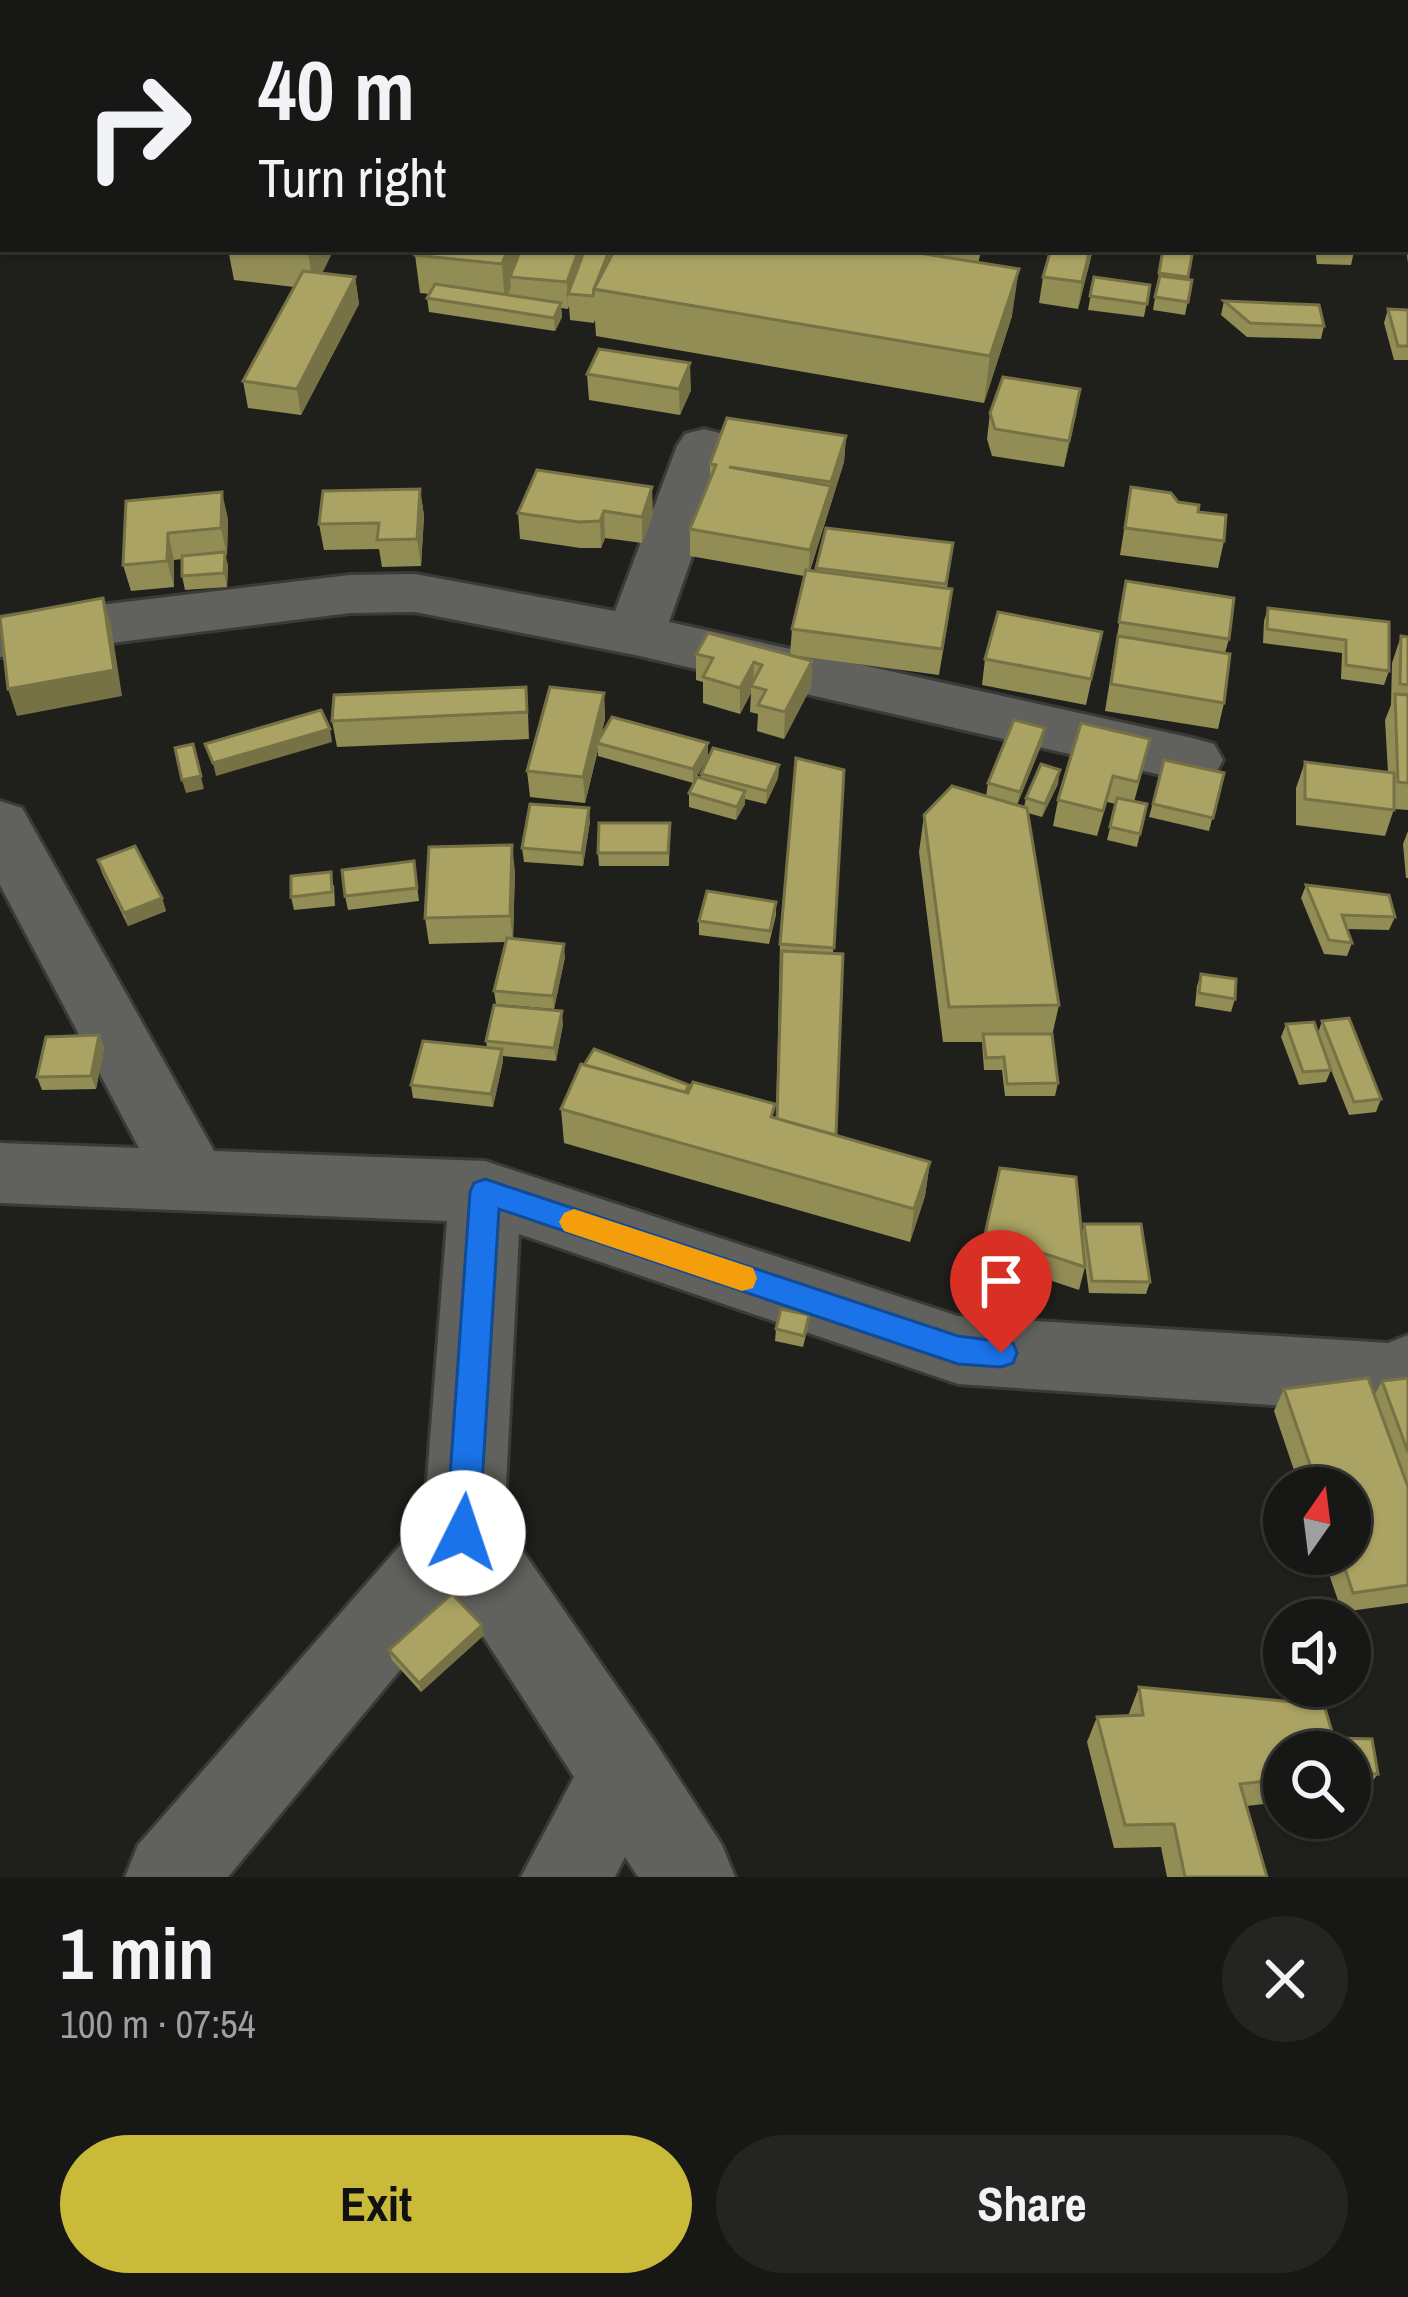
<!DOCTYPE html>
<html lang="en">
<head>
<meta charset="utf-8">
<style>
  body { margin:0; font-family:"Archivo Narrow",sans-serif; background:#242422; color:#f1f3f6; height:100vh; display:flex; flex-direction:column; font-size:45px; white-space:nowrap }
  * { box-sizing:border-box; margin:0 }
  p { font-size:39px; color:#9e9fa0 }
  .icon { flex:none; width:66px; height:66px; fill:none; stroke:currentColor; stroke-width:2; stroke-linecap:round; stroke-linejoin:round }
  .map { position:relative; height:1877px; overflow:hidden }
  .drawer { display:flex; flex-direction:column; background:#171715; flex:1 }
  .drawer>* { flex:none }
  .hud { position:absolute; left:0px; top:0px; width:1410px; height:252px; box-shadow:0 3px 9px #0004,0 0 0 3px #363634; background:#171715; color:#f1f3f6; overflow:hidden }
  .needle { width:78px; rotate:14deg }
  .fabs { position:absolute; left:1263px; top:1467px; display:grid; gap:24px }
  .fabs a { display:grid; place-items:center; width:108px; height:108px; border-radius:50%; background:#171715; box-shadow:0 3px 9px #0004,0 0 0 3px #363634; font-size:60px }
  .pin { position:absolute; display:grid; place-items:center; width:102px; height:102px; color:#fff; margin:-123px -51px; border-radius:50% 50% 50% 0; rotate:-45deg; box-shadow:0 0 12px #0007 }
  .pin .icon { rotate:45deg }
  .me { position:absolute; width:132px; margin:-66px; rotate:4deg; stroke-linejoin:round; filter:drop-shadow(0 0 9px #0008) }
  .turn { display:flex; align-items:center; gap:42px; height:252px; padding:0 60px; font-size:54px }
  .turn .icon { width:156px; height:156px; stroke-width:2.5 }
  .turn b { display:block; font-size:84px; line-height:102px }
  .round { display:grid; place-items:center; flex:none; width:126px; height:126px; border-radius:63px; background:#242422 }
  .headline { display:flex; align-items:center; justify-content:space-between; height:204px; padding:0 60px }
  h1 { font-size:72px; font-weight:800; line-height:90px }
  .cta { display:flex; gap:24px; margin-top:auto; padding:24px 60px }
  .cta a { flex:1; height:138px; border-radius:72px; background:#c9ba3a; color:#111; font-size:48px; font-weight:800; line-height:138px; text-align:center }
  .cta a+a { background:#242422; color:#f1f3f6 }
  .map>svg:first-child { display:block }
</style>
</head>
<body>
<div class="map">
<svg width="1408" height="1877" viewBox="0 0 1408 1877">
  <rect width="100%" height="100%" fill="#1f1f1c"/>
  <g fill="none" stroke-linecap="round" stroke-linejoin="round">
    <defs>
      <g id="minor">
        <polygon points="704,429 723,434 731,446 669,622 1192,738 1214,744 1223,760 1214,776 1192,782 635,655 415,612 350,613 0,657 0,617 350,575 415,574 615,611 677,446 685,434"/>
        <polygon points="0,801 22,808 214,1151 485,1161 958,1316 1388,1343 1408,1335 1408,1406 1391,1413 958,1384 519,1234 504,1524 655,1742 722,1845 735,1877 638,1877 625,1857 615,1877 521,1877 574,1777 459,1599 228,1877 125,1877 138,1845 424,1518 447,1221 0,1203 0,1143 139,1148 0,885"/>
      </g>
      <g id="major">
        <rect x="1407" y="110" width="1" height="28"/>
        <rect x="0" y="120" width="3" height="28"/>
        <rect x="1407" y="156" width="1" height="28"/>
      </g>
    </defs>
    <!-- minor casing -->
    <use href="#minor" stroke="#3a3a38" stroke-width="6"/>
    <!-- major casing -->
    <use href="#major" stroke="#3a3a38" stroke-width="6"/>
    <!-- minor -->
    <use href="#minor" fill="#61615d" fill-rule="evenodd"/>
    <!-- major -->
    <use href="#major" fill="#7d7741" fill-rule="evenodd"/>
  </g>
  <!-- wall -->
  <g fill="#928c55">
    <polygon points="0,0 34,0 33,3 3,3 3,53 0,53"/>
    <polygon points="37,0 79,0 77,3 38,3"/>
    <polygon points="99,0 178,0 178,3 109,3"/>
    <polygon points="774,0 1032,0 1031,3 775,3"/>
    <polygon points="1057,0 1277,0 1276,3 1218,3 1217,1 1217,3 1058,3"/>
    <polygon points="1408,204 1408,263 1406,249"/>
    <polygon points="228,249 334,249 322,273 355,277 359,304 301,415 248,408 243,381 294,287 234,280"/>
    <polygon points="418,249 915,249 913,252 932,255 933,249 982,249 978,263 1012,316 984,403 596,336 595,320 594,323 570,320 569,306 568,309 561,308 562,317 555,331 429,312 427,298 430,294 420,293 415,255"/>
    <polygon points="1051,249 1093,249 1078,309 1039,303 1043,277"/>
    <polygon points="1163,249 1193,249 1188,280 1192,280 1185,315 1153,310"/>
    <polygon points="1315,249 1354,249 1354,252 1351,265 1317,264"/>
    <polygon points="1094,277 1150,285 1144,317 1088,310"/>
    <polygon points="1224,301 1324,326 1321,339 1247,337 1221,315"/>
    <polygon points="1388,309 1408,310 1408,360 1394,360 1384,323"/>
    <polygon points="587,374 691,390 680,415 589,400"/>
    <polygon points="1080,389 1064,467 992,456 987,439 990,413"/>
    <polygon points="846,436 844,462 810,571 816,572 826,528 953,543 947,588 949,615 939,675 791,655 812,661 811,687 784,739 757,731 758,714 750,712 751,693 740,714 703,703 703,682 696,680 696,654 790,655 792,629 804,576 690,556 690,529 710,479 710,464"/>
    <polygon points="537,470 653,514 642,543 605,538 601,548 580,548 520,539 518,513"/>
    <polygon points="1131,487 1178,502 1198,512 1224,541 1218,568 1120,555"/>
    <polygon points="420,489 424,516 421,566 382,567 379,549 324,550 319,524"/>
    <polygon points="126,501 228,519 227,555 225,555 228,566 227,587 185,590 182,576 182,559 174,560 174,587 131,591 123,565"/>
    <polygon points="1126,581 1229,639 1225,653 1224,703 1218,729 1105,711"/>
    <polygon points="1268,608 1389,622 1389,671 1384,685 1341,679 1342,653 1263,643 1264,621"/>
    <polygon points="1102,632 1086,705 982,685 985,659"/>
    <polygon points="1401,636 1408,637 1408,810 1394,809 1385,836 1296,825 1296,788 1305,762 1388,772 1385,720 1391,705 1392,663"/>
    <polygon points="604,693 605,719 601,736 708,743 708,757 693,783 598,756 598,750 585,803 530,797 527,771"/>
    <polygon points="528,713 529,739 337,747 332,721"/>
    <polygon points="1081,723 1144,765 1134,802 1147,804 1137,847 1107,840 1116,804 1107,802 1097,836 1053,826 1058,800"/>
    <polygon points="1043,741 1017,805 1024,807 1026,798 1058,784 1042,817 1028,813 1059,1005 1052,1036 1058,1083 1055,1096 1005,1096 1002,1070 984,1070 982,1042 943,1042 919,852 924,815 986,796 988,783"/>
    <polygon points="1164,760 1224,773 1209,831 1149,817"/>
    <polygon points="779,765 778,778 766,804 745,799 745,804 736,820 689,807 689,793 701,778 701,774"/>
    <polygon points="844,770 833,954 836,1135 930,1162 925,1196 910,1242 564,1143 561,1109 689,1085 689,1091 776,1119 780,944"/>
    <polygon points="590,821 583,866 524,862 522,848"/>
    <polygon points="670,823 669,866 599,866 598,853"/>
    <polygon points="1408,831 1408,878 1406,878 1403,844"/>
    <polygon points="98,860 162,898 166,911 128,926 102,873"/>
    <polygon points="414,861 419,901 348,910 345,896"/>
    <polygon points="515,871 513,939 565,957 554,1009 496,1004 494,991 506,942 429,944 425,918"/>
    <polygon points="334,885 335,906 294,910 291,897"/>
    <polygon points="1306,885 1395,917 1389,930 1347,929 1352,943 1347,956 1324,954 1301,898"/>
    <polygon points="776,902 776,915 769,944 699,935 699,921"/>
    <polygon points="1201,974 1235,999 1231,1012 1195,1006 1197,986"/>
    <polygon points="1322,1021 1381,1099 1376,1112 1349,1115 1331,1070 1326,1082 1299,1085 1281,1037 1286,1024 1318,1033"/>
    <polygon points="563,1024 556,1061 503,1056 503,1061 493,1107 413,1098 411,1085 487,1047 486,1041"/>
    <polygon points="99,1035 104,1048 96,1089 42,1090 37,1077"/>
    <polygon points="1084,1224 1150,1282 1146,1294 1089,1293 1084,1256 1085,1267 1079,1290 980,1257 985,1234 1082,1234"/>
    <polygon points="808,1327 803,1347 775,1341 776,1329"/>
    <polygon points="1408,1378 1408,1603 1342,1612 1322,1554 1350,1554 1350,1488 1300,1488 1274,1411 1284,1389 1374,1396 1382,1381"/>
    <polygon points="484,1635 421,1692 392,1660 389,1650"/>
    <polygon points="1139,1687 1334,1738 1378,1774 1371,1783 1350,1782 1350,1752 1284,1752 1284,1802 1246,1806 1267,1877 1167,1877 1161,1847 1114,1848 1087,1742 1097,1717 1128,1716"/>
  </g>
  <!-- shaded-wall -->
  <g fill="#777245">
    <polygon points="15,0 34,0 33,3 13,3"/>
    <polygon points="161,0 178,0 178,3 159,3"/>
    <polygon points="375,0 391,0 391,3 373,3"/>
    <polygon points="309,249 334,249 314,290 308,252"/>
    <polygon points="508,249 526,249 510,277 511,287 505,302 502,264"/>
    <polygon points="579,249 589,249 568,294 568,309 567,282"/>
    <polygon points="1090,249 1093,249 1078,309 1082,282"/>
    <polygon points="1019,269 1012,316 984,403 990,356"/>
    <polygon points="355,277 359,304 301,415 297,389"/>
    <polygon points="561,303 562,317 555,331 554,318"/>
    <polygon points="690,363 691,390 680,415 679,389"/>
    <polygon points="1080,389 1076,415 1064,467 1069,441"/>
    <polygon points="846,436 844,462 808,576 810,550"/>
    <polygon points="652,487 653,514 642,543 642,517"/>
    <polygon points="420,489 424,516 421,566 417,539"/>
    <polygon points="222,492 228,519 227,555 221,528"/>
    <polygon points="604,511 605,538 601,548 600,521"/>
    <polygon points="168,533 174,560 174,587 167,561"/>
    <polygon points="225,552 228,566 227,587 224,573"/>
    <polygon points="103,598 111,625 122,696 17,716 8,689"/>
    <polygon points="812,661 811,687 784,739 785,712"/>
    <polygon points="754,662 753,687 751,686 751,693 740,714 740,688"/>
    <polygon points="604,693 605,719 599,743 597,743 598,750 585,803 583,777"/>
    <polygon points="1045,728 1043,741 1017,805 1020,792"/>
    <polygon points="330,729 332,742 216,776 213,763"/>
    <polygon points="708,743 708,757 693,783 693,769"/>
    <polygon points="193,744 204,789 186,793 182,780"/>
    <polygon points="779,765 778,778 766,804 767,791"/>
    <polygon points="1060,770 1058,784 1042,817 1045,804"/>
    <polygon points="745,791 745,804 736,820 737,807"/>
    <polygon points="589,808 590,821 583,866 582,853"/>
    <polygon points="512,845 515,871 513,941 510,916"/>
    <polygon points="162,898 166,911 128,926 124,913"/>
    <polygon points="564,944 565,957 554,1009 553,996"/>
    <polygon points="562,1011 563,1024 556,1061 554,1048"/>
    <polygon points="99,1035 104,1048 96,1089 91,1076"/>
    <polygon points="502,1049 503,1061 493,1107 491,1094"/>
    <polygon points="930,1162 925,1196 910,1242 914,1209"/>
    <polygon points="482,1625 484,1635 421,1692 419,1683"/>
  </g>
  <!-- building -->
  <g fill="#aaa363" stroke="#777245" stroke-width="3">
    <polygon points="0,0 15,0 13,3 3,3 3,28 0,28"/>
    <polygon points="123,0 161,0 159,3 121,3"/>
    <polygon points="205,0 375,0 373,3 203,3"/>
    <polygon points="480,0 586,0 586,2 479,3"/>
    <rect x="595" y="0" width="26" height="3"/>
    <polygon points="683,0 717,0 718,3 683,3"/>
    <polygon points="781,0 837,0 782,3"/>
    <polygon points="899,0 956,0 957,3 900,3"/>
    <polygon points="961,0 992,0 994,3 962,3"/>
    <polygon points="1072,0 1132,0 1133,3 1074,3"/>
    <polygon points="1291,0 1327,0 1328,3 1292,3"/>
    <polygon points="1338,0 1400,0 1401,3 1340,3"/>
    <polygon points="280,249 309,249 308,252"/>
    <polygon points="418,249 508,249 502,264 415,255"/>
    <polygon points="521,249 579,249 567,282 510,277"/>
    <polygon points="585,249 610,249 594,289 593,296 568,294"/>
    <polygon points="615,249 894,249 1019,269 990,356 594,289"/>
    <polygon points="1051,249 1090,249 1082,282 1043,277"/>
    <polygon points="1163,249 1193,249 1188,277 1159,273"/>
    <polygon points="1320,249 1354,249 1354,252 1321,250"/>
    <polygon points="303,271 355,277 297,389 243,381"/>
    <polygon points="1160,276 1192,280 1188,302 1155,297"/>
    <polygon points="1094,277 1150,285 1147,304 1090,296"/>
    <polygon points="435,284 561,303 554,318 427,298"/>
    <polygon points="1224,301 1319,305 1324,326 1250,323"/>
    <polygon points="1388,309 1408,310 1408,346 1398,346"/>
    <polygon points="599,349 690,363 679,389 587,374"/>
    <polygon points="1003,377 1080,389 1069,441 995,429 990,413"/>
    <polygon points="727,418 846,436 831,482 729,467 831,486 810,550 690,529 716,465 710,464"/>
    <polygon points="537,470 652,487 642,517 604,511 600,521 579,522 518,513"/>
    <polygon points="1131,487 1171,493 1178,502 1199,505 1198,512 1226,515 1224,541 1125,528"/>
    <polygon points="420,489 417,539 377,540 379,523 319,524 323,491"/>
    <polygon points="222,492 221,528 168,533 167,561 123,565 126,501"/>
    <polygon points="826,528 953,543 946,584 816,568"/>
    <polygon points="225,552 224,573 182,576 182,556"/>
    <polygon points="806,570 952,589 942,649 792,629"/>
    <polygon points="1126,581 1234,598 1229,639 1119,622"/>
    <polygon points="103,598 114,670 8,689 0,617"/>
    <polygon points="1268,608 1389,622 1389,671 1346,665 1346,640 1267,629"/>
    <polygon points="998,612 1102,632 1091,679 985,659"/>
    <polygon points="708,633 812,661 785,712 758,705 766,690 751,686 762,665 754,662 740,688 703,677 713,658 696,654"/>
    <polygon points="1118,636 1230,654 1224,703 1111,684"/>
    <polygon points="1401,636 1408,637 1408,685 1400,684"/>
    <polygon points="526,687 527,712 332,721 334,695"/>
    <polygon points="550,687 604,693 583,777 527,771"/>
    <polygon points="1395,694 1408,695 1408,783 1398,782"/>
    <polygon points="321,710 330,729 213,763 205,744"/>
    <polygon points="612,717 708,743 693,769 597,743"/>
    <polygon points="1014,720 1045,728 1020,792 988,783"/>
    <polygon points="1081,723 1150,739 1138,782 1113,776 1103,811 1058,800"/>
    <polygon points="193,744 201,776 182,780 175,748"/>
    <polygon points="713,748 779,765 767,791 701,774"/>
    <polygon points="796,758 844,770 834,948 780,944"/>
    <polygon points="1164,760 1224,773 1213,818 1153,804"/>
    <polygon points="1305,762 1394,773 1394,810 1305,799"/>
    <polygon points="1041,764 1060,770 1045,804 1026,798"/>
    <polygon points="697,777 745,791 737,807 689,793"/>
    <polygon points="952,786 1027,808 1059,1005 949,1007 924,815"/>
    <polygon points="1117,798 1147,804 1140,834 1110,827"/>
    <polygon points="530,804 589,808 582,853 522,848"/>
    <polygon points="599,823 670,823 668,853 598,853"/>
    <polygon points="512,845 510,916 425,918 429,847"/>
    <polygon points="135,846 162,898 124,913 98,860"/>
    <polygon points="414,861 417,888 345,896 342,870"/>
    <polygon points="331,872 332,892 291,897 291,876"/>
    <polygon points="1306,885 1389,895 1395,917 1342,915 1352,943 1329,940"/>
    <polygon points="707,891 776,902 770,931 699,921"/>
    <polygon points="507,938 564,944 553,996 494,991"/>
    <polygon points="782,951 843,954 836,1135 777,1119"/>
    <polygon points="1201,974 1236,979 1235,999 1199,993"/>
    <polygon points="494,1005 562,1011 554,1048 486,1041"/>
    <polygon points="1349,1018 1381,1099 1354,1102 1322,1021"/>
    <polygon points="1314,1022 1331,1070 1303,1072 1286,1024"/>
    <polygon points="983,1034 1052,1034 1058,1083 1007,1084 1004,1057 986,1058"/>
    <polygon points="99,1035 91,1076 37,1077 46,1037"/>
    <polygon points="423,1041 502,1049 491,1094 411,1085"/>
    <polygon points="594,1049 689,1085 685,1093 584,1065"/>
    <polygon points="581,1064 688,1093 693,1082 775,1104 771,1117 930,1162 914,1209 561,1109"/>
    <polygon points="1000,1168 1076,1177 1085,1267 985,1234"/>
    <polygon points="1084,1224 1141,1224 1150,1282 1092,1281"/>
    <polygon points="781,1309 809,1315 804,1336 776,1329"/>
    <polygon points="1368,1378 1408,1487 1408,1585 1353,1593 1340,1554 1350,1554 1350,1488 1318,1488 1284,1389"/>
    <polygon points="1408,1378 1408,1452 1382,1381"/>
    <polygon points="452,1594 482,1625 419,1683 389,1650"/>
    <polygon points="1139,1687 1324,1705 1338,1752 1284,1752 1284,1779 1240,1784 1267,1877 1185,1877 1174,1824 1125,1825 1097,1717 1143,1715"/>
    <polygon points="1334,1738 1372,1739 1378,1774 1350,1772 1350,1752 1338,1752"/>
  </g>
  <!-- route -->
  <polygon fill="#1a73e8" stroke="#114b97" stroke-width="3" points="485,1179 958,1336 1013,1343 1017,1353 1013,1363 1001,1367 958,1364 499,1209 479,1533 474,1544 463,1549 451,1544 446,1533 470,1192 474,1183"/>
  <!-- slow -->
  <polygon fill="#f59e0b" points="574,1209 753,1268 757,1278 753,1288 742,1291 564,1231 559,1222 564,1213"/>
</svg>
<div class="fabs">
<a><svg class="needle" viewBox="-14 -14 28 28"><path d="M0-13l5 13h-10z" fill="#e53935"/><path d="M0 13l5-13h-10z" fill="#9e9fa0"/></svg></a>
<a><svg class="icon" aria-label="sound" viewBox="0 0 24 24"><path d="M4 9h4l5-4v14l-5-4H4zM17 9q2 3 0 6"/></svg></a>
<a><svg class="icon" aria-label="search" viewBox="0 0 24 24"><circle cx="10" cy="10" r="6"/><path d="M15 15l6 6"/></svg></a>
</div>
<div class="pin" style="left:1001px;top:1353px;background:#d93025"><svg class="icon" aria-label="arrive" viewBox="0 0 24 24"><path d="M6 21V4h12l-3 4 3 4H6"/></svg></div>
<svg class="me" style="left:463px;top:1533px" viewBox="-20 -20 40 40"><circle r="19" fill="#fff"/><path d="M0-13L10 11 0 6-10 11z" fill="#1a73e8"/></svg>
<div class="hud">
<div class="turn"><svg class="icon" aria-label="right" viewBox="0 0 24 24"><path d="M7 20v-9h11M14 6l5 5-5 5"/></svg><div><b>40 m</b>Turn right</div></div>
</div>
</div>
<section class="drawer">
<div class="headline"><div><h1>1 min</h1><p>100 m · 07:54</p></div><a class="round"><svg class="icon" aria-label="close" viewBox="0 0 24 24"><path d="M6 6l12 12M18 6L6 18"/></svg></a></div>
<div class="cta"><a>Exit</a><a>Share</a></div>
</section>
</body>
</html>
